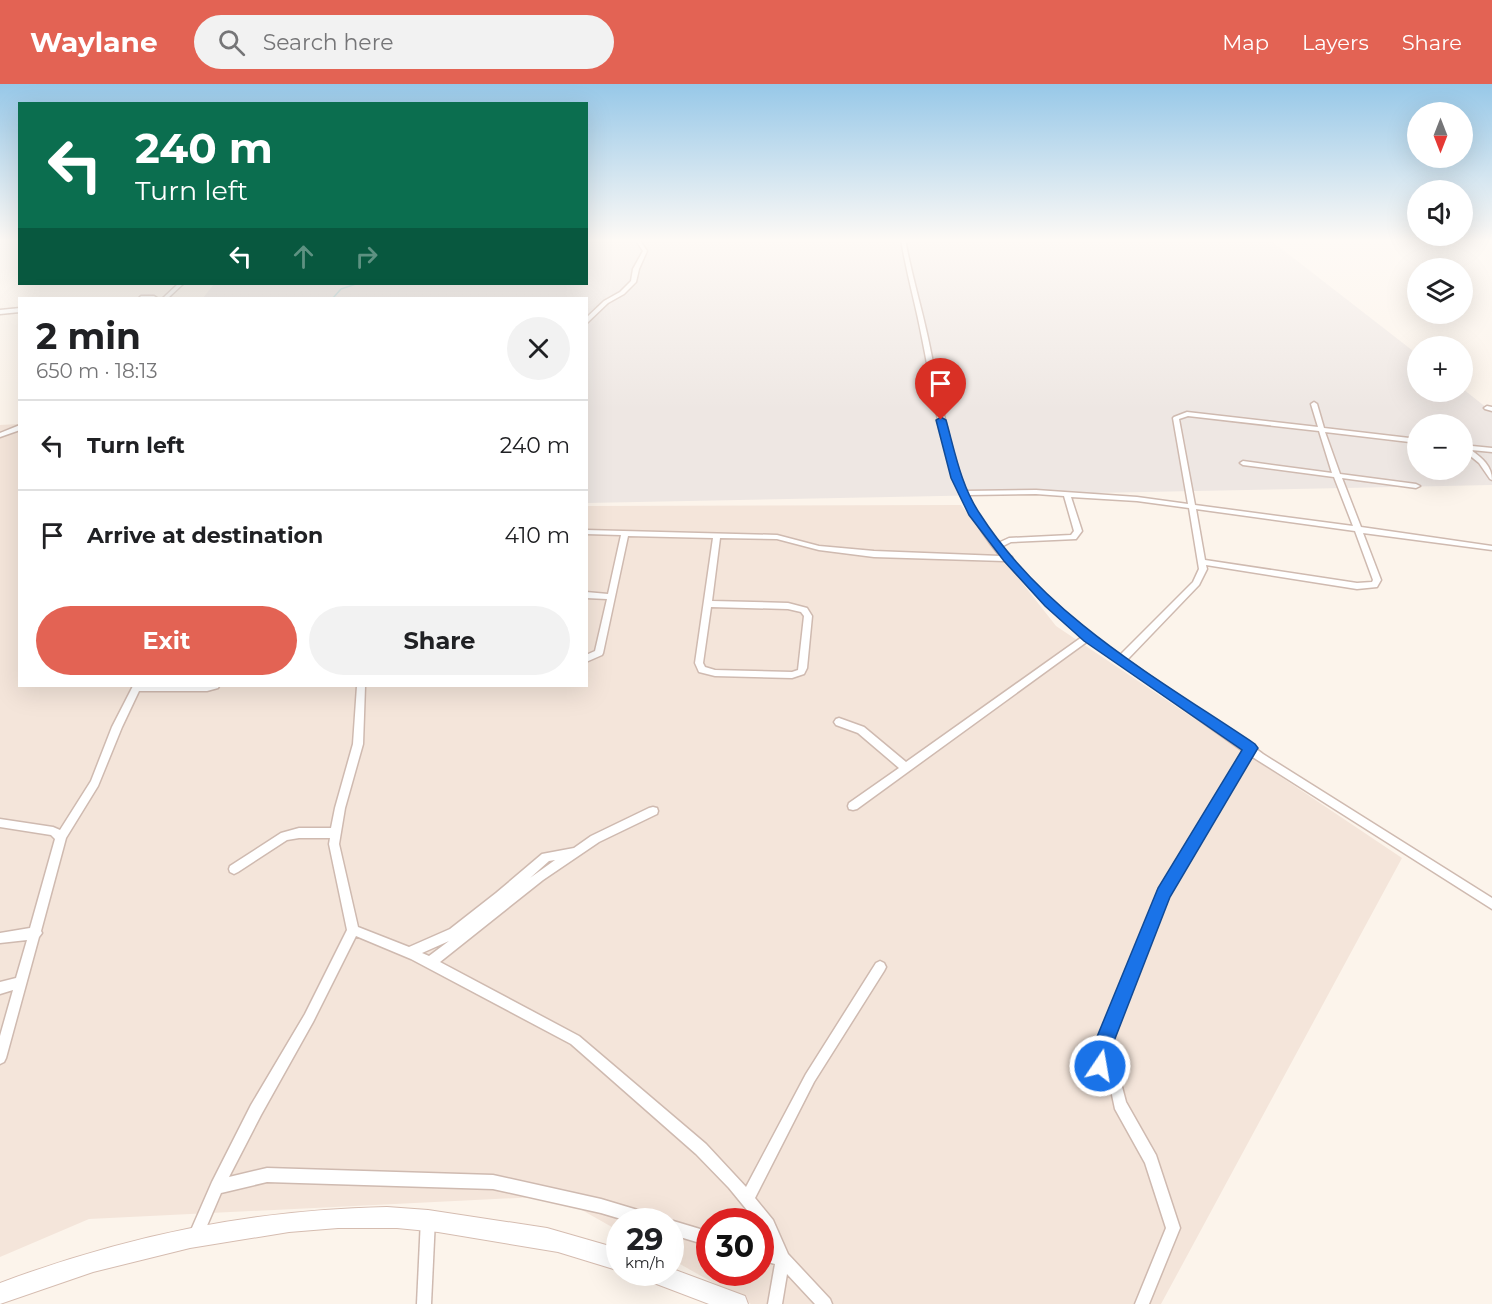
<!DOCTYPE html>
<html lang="en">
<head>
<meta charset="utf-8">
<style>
  body { margin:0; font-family:Montserrat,sans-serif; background:#f2f2f2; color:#202124; height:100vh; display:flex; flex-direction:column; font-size:22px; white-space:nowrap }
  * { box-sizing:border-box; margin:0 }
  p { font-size:20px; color:#757577 }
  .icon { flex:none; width:33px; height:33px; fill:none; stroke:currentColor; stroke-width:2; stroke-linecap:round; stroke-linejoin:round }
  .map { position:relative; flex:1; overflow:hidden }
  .sheet { position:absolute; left:18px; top:213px; width:570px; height:390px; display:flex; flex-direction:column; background:#fff; border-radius:0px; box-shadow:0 6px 24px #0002 }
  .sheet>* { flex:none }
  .banner { position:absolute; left:18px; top:18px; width:570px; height:183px; border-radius:0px; box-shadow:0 6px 24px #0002; background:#0b6e4f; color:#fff; overflow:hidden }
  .needle { width:39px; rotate:180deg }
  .controls { position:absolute; left:1407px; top:18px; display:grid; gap:12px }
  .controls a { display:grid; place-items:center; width:66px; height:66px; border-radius:50%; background:#fff; box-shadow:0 6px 24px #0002; font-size:30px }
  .speed { position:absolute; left:606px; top:1124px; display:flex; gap:12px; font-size:30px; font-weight:700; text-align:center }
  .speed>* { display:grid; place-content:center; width:78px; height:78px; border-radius:50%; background:#fff; box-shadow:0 6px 24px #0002; line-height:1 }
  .speed small { font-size:15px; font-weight:400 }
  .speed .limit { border:9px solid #d22; background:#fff; color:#111 }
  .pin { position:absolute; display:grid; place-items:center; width:51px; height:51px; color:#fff; margin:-62px -26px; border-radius:50% 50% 50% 0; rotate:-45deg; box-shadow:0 0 6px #0007 }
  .pin .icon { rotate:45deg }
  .me { position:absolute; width:66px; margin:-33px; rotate:12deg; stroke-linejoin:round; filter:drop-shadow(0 0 4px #0008) }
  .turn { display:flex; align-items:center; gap:21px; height:126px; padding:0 18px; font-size:27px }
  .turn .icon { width:78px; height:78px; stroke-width:2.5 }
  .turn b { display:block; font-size:42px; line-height:51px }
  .lanes { display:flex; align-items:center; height:57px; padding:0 18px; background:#0003; justify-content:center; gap:30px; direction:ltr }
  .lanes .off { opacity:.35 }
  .round { display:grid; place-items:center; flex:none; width:63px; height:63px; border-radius:32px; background:#f2f2f2 }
  .head { display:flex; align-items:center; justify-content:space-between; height:102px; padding:0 18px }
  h1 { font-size:36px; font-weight:700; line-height:45px }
  .button { display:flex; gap:12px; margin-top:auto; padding:12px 18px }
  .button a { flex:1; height:69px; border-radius:36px; background:#e36354; color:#fff; font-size:24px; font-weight:700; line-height:69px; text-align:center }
  .button a+a { background:#f2f2f2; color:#202124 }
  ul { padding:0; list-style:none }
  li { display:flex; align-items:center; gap:18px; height:90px; padding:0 18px; border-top:2px solid #e0e0e0 }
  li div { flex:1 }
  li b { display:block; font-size:22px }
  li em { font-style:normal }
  header { display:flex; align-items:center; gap:36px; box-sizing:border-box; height:84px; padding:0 30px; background:#e36354; color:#fff }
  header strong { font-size:28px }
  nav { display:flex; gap:33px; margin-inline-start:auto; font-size:21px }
  .search { width:420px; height:54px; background:#f2f2f2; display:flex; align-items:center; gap:15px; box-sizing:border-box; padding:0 21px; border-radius:33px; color:#757577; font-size:22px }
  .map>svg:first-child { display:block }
</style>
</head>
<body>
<header>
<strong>Waylane</strong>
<div class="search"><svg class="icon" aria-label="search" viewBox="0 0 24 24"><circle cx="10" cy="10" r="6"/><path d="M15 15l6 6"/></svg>Search here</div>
<nav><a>Map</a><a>Layers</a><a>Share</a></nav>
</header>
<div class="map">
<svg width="1492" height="1220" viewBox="0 0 1492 1220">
  <rect width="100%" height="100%" fill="#fcf4eb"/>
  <!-- residential -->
  <path fill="#f4e5da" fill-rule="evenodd" d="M 19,340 L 20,602 L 586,602 L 587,422 L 961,421 L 1056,542 L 1402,774 L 1161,1220 L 751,1220 L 671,1175 L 670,1137 L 620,1137 L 619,1147 L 557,1112 L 89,1135 L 0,1173 L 0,341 ZM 710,1137 L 760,1137 L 760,1188 L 710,1188 Z"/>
  <!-- industrial -->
  <path fill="#eee7e3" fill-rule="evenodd" d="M 587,155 L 1269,155 L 1417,270 L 1418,308 L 1462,308 L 1463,305 L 1492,328 L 1492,401 L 587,419 L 586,214 L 203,214 L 214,200 L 586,200 ZM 1418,340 L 1462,340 L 1462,386 L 1418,386 Z"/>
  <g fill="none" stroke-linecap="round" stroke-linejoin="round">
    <!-- stream -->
    <polyline stroke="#a5d6d8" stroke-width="1.5" points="333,214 341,205 356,200"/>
    <defs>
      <g id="street">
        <polygon points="635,155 639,155 647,167 639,185 636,198 624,210 608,219 586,240 586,234 604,217 620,208 631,197 633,185 643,167"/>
        <path d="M 901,155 L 905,155 C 911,189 921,221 928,254 C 939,306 947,357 966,407 L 1036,406 L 1137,413 L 1188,420 L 1173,334 L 1174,333 L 1187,328 L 1318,343 L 1311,320 L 1314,318 L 1317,320 L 1324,344 L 1418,355 L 1418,359 L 1325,348 L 1340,390 L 1416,400 L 1420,402 L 1416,404 L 1342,394 L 1361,443 L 1492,462 L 1492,466 L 1363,449 L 1381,496 L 1377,503 L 1357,505 L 1206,481 L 1207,485 L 1199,501 L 1127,576 L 1249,660 L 1253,661 L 1255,664 L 1263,670 L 1492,814 L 1492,825 L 1251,672 L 1168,812 L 1108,965 L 1106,981 L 1121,999 L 1126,1018 L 1156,1071 L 1180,1144 L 1149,1220 L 1135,1220 L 1166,1144 L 1145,1079 L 1115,1025 L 1111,1006 L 1096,987 L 1094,983 L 1096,965 L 1160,805 L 1243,667 L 1088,557 L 857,725 L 853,726 L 849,725 L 848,722 L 849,719 L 899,684 L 858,649 L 836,641 L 834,638 L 836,635 L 839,634 L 864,643 L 906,678 L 1082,553 L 1039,514 L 1005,477 L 874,473 L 819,466 L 777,455 L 720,454 L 712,517 L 788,519 L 807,524 L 812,532 L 807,584 L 804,590 L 792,594 L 715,592 L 699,588 L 695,579 L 713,454 L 628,452 L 603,569 L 602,571 L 586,578 L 586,571 L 595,567 L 607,515 L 586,514 L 586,508 L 608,510 L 621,451 L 586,450 L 586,446 L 777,451 L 819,462 L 874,467 L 1000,472 C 944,405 939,337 922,254 C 916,221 906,188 901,155 ZM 1188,332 L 1319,347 L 1332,389 L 1243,377 L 1240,379 L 1243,381 L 1334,393 L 1353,442 L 1195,421 L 1179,335 ZM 1036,410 L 1064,412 L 1074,447 L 1071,451 L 1009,454 L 998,459 L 977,429 L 968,411 ZM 1071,413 L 1137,417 L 1189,424 L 1199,485 L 1193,498 L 1120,571 C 1080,543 1045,512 1012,476 L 1012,473 L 1009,472 L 1001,463 L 1011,458 L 1076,455 L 1082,447 ZM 1196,425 L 1355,447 L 1373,496 L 1372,498 L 1357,499 L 1205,476 ZM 711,523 L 788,525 L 801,528 L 804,532 L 798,586 L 792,588 L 715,586 L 705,583 L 703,579 Z"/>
        <polygon points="178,200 183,200 168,214 163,214"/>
        <polygon points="141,212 154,212 157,214 139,214"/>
        <polygon points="20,224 20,228 0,230 0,226"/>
        <polygon points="1487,322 1492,323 1492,327 1485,325 1484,324"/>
        <polygon points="20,341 20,346 0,353 0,349"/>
        <path d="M 1462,361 L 1492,364 L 1492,368 L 1471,366 C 1482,374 1492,382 1492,396 L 1490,395 L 1479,379 L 1462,365 Z"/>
        <polygon points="133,602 219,602 218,604 207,607 139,607 122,643 98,702 66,754 41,847 42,849 39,853 6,974 4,978 0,980 0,952 13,906 0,910 0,898 16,894 27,856 0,859 0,849 30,844 55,755 51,751 0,743 0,735 53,743 60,746 91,697 112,643"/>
        <path d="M 357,602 L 365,602 L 363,660 L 345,724 L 339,760 L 358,843 L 409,863 L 450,845 L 496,809 L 542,770 L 574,764 L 591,752 L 649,724 L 653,723 L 657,724 L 658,727 L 657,730 L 599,758 L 543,796 L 440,878 L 579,952 L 706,1060 L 746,1103 L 806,990 L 876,879 L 880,877 L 884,879 L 886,883 L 884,887 L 814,998 L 755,1114 L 773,1136 L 788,1170 L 830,1215 L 832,1220 L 815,1220 L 787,1190 L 782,1220 L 768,1220 L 775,1180 L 760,1176 L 760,1162 L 771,1165 L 760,1143 L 760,1137 L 756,1137 L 729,1104 L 696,1070 L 571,960 L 411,875 L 356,852 L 313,938 L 261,1031 L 229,1093 L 267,1084 L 493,1091 L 601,1115 L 651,1130 L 656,1132 L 658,1137 L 628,1137 L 601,1129 L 493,1105 L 267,1098 L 221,1109 L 200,1158 L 195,1160 L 190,1158 L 188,1153 L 212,1098 L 251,1021 L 305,930 L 347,846 L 329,760 L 330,754 L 299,754 L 287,756 L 238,788 L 234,790 L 230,788 L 229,785 L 230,782 L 281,749 L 299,744 L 331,744 L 335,724 L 353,660 ZM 555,776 L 530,794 L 549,777 ZM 449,857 L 429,872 L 422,869 Z"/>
        <polygon points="428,1128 433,1130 435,1135 431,1220 417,1220 421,1135 423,1130"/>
        <polygon points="670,1136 710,1148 710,1162 670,1150 670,1137 668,1137"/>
      </g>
      <g id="secondary">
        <path d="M 387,1123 L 428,1126 L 547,1144 L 620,1165 L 620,1187 L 558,1168 L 438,1148 L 397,1144 L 338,1144 L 289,1148 L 190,1164 L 93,1188 L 0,1220 L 0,1199 C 128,1151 251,1126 387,1123 Z"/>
        <polygon points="670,1184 745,1212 748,1220 709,1220 646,1196 643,1188 670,1188"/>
      </g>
    </defs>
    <!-- street casing -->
    <use href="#street" stroke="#cfbab0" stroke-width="3"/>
    <!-- secondary casing -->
    <use href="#secondary" stroke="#d5bcb0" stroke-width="2"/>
    <!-- street -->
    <use href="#street" fill="#fff" fill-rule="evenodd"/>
    <!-- secondary -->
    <use href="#secondary" fill="#fff" fill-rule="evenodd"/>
  </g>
  <!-- sky -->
  <linearGradient id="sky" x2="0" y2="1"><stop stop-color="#97c8e8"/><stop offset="0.48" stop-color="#fefaf6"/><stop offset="1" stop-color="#fefaf6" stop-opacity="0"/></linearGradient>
  <rect width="1492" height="326" fill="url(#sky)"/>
  <!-- route -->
  <path fill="#1a73e8" stroke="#114b97" stroke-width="1.5" d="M 941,333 L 946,336 C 955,368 961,402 980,430 C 1046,533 1157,594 1255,660 L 1258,664 L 1170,813 L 1111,965 L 1107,989 L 1100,992 L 1094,989 L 1091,982 L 1092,965 L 1158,804 L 1242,666 L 1084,557 L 1045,522 L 1004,477 L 969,431 L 951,394 L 936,336 Z"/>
</svg>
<div class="controls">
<a><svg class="needle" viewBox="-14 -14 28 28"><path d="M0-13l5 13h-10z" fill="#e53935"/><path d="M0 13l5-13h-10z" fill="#757577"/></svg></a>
<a><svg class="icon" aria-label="sound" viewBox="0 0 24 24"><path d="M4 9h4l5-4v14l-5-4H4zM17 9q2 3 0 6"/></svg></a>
<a><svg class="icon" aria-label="layers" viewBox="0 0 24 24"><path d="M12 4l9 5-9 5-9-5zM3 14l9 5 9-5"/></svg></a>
<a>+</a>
<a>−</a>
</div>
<div class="speed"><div>29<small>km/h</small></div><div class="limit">30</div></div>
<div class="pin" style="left:941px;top:336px;background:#d93025"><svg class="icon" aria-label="arrive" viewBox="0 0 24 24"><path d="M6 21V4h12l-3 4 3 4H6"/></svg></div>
<svg class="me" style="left:1100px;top:982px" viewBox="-20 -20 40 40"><circle r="17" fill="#1a73e8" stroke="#fff" stroke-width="3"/><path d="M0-11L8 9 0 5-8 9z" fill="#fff"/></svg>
<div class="banner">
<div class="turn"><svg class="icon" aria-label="left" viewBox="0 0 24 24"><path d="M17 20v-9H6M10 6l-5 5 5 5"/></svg><div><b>240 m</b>Turn left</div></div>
<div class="lanes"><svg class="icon" aria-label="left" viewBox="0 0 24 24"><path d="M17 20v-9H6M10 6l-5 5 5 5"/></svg><svg class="icon off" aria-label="ahead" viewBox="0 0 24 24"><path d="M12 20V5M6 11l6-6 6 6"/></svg><svg class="icon off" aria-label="right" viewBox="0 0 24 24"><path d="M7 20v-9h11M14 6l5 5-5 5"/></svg></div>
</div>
<section class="sheet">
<div class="head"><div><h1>2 min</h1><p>650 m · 18:13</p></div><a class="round"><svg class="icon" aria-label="close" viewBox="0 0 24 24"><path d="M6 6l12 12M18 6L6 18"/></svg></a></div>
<ul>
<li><svg class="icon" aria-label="left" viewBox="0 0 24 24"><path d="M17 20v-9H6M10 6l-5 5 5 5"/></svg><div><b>Turn left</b></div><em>240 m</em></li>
<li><svg class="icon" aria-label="arrive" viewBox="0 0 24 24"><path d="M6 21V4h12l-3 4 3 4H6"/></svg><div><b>Arrive at destination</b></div><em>410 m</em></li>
</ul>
<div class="button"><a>Exit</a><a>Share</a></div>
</section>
</div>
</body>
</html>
